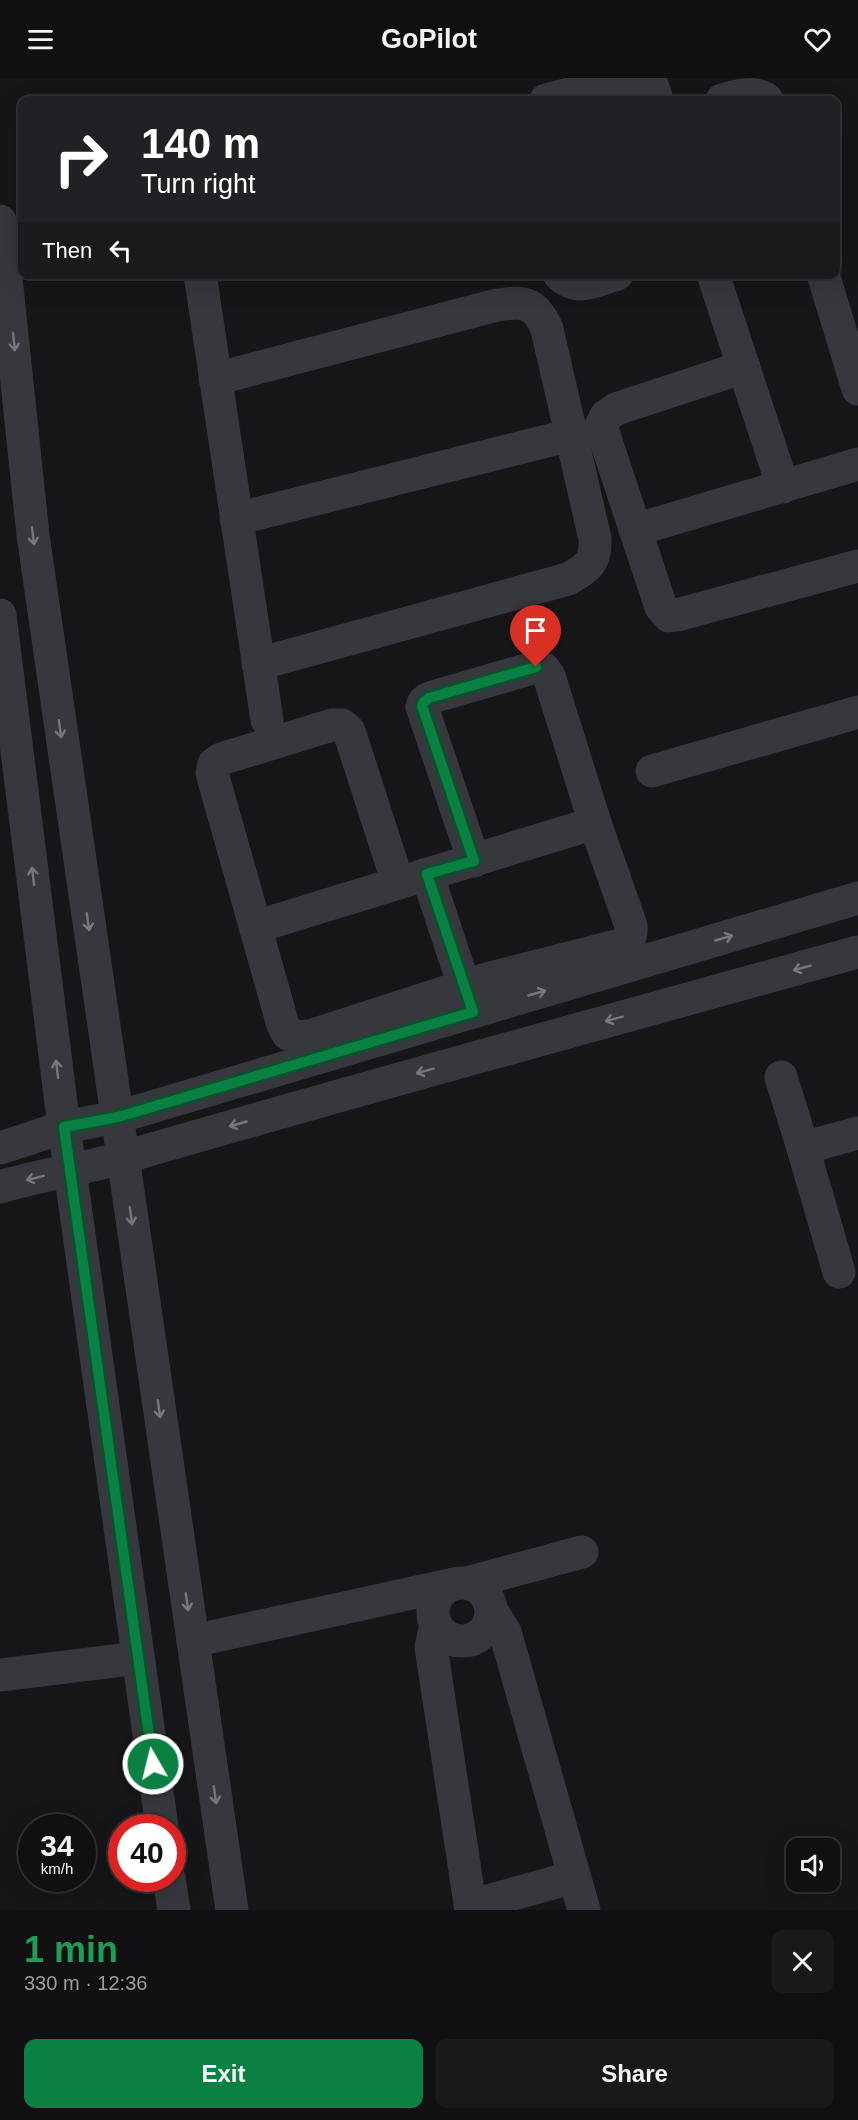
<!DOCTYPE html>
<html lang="en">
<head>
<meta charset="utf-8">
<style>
  body { margin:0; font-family:Arial,sans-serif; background:#19191b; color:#f1f3f6; height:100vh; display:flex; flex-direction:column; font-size:22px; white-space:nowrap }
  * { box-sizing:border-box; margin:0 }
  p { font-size:20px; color:#9c9d9f }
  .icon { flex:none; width:33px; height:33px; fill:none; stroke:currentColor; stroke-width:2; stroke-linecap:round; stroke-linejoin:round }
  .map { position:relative; height:1832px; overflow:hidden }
  .side { display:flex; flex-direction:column; background:#101012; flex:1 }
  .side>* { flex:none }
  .guide { position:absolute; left:18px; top:18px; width:822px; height:183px; border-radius:12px; box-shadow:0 6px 24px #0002,0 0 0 2px #303032; background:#202124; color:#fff; overflow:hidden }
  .controls { position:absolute; left:786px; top:1760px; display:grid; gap:12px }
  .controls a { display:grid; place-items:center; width:54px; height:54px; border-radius:12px; background:#101012; box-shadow:0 6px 24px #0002,0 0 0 2px #303032; font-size:30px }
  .speed { position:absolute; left:18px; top:1736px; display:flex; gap:12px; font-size:30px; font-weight:700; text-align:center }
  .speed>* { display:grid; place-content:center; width:78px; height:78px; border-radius:50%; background:#101012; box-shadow:0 6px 24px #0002,0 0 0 2px #303032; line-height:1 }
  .speed small { font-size:15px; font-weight:400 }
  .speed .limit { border:9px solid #d22; background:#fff; color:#111 }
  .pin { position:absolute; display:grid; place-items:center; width:51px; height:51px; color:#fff; margin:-62px -26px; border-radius:50% 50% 50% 0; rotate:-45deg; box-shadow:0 0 6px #0007 }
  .pin .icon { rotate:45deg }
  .me { position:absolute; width:66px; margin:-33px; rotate:352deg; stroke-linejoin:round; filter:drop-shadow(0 0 4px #0008) }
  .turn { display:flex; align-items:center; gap:21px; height:126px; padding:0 24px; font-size:27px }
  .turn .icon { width:78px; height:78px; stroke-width:2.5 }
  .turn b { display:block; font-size:42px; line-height:51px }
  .then { display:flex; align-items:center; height:57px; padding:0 24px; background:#0003; gap:12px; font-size:22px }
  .round { display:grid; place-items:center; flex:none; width:63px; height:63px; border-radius:12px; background:#19191b }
  .head { display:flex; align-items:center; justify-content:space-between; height:102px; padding:0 24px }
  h1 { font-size:36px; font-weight:800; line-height:45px; color:#1e9e55 }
  .action { display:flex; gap:12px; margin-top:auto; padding:12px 24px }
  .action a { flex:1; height:69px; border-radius:12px; background:#0b8043; color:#fff; font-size:24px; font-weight:800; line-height:69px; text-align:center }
  .action a+a { background:#19191b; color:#f1f3f6 }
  header { display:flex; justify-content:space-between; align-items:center; height:78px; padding:0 24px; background:#101012; font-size:27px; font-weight:800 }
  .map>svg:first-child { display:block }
</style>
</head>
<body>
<header><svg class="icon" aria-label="menu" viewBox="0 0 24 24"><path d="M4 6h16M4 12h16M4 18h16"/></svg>GoPilot<svg class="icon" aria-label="heart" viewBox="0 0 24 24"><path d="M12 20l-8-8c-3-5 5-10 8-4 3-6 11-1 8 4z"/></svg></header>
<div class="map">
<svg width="858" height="1832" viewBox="0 0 858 1832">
  <rect width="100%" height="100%" fill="#161618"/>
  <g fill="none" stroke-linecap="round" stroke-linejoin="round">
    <!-- minor -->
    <g stroke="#37383d" stroke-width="33">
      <polyline points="650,0 657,22"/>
      <polyline points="546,22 633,0"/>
      <path d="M 722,22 C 736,18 755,12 767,22"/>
      <polyline points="0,143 33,457 232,1832"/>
      <polyline points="200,196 267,642"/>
      <path d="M 559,196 C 577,214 596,203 617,196"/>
      <polyline points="713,196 783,409"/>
      <polyline points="823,196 858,311"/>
      <polyline points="744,289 616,331 606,338 601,348 661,529 669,538 677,537 858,488"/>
      <path d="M 215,301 L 497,227 C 525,223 535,224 547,251 L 595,461 C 596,484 588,490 568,501 L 258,586"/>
      <polyline points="236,441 571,357"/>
      <polyline points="635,452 858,386"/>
      <polyline points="0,537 64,1049 162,1749"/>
      <polyline points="652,693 858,634"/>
      <polyline points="427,796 471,929"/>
      <path d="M 398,805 L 349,653 L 342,647 L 332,647 L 221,681 L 214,686 L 212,695 L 283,947 L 288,956 L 300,959 L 313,957 L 483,902 L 620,867 C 629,863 632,859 631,848 L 595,745 L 549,598 L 544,591 L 536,589 L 429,620 L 424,624 L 422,629 L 474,783"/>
      <polyline points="255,849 595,745"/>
      <polyline points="781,999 803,1070 839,1194"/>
      <polyline points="0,1070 64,1049 118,1039 858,820"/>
      <polyline points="803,1070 858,1055"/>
      <path d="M 0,1109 C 43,1096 89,1090 132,1077 C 373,1007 616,941 858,874"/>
      <circle cx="462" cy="1534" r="29"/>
      <polyline points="467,1505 582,1474"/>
      <polyline points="491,1532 505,1554 584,1832"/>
      <polyline points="436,1547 431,1569 471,1832"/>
      <polyline points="193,1563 449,1507"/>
      <polyline points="0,1597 138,1580"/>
      <polyline points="169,1800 174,1832"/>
      <polyline points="470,1828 574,1799"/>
    </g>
  </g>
  <!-- one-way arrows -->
  <defs><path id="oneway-shaft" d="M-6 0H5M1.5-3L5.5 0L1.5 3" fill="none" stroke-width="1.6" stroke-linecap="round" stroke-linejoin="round" transform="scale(1.5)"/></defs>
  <g stroke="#757881">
    <use href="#oneway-shaft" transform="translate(14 264) rotate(84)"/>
    <use href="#oneway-shaft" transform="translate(33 458) rotate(83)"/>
    <use href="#oneway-shaft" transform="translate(60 651) rotate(82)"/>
    <use href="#oneway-shaft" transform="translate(33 798) rotate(-97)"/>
    <use href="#oneway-shaft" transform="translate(88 844) rotate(82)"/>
    <use href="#oneway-shaft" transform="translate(724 860) rotate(-16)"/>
    <use href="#oneway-shaft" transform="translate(802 890) rotate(165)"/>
    <use href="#oneway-shaft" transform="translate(537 915) rotate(-16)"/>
    <use href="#oneway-shaft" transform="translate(614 941) rotate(165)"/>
    <use href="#oneway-shaft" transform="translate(57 991) rotate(-97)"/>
    <use href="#oneway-shaft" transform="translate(425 993) rotate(165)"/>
    <use href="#oneway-shaft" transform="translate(238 1046) rotate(164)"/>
    <use href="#oneway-shaft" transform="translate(35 1100) rotate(166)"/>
    <use href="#oneway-shaft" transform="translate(131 1138) rotate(82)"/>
    <use href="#oneway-shaft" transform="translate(159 1331) rotate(82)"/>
    <use href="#oneway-shaft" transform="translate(187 1524) rotate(82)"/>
    <use href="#oneway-shaft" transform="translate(215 1717) rotate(82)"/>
  </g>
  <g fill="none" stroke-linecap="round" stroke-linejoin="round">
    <defs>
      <polyline id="route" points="153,1686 64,1049 118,1039 473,934 427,796 474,783 422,628 424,624 429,620 536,589"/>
    </defs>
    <!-- route casing -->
    <use href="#route" stroke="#07532c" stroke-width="15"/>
    <!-- route -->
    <use href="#route" stroke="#0b8043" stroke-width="10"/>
  </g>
</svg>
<div class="controls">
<a><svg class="icon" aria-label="sound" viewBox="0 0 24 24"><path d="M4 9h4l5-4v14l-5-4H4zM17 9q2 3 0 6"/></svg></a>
</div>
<div class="speed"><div>34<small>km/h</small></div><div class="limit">40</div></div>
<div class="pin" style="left:536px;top:589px;background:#d93025"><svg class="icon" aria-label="arrive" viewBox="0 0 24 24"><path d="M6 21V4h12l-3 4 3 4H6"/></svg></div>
<svg class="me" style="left:153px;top:1686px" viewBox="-20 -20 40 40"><circle r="17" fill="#0b8043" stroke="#fff" stroke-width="3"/><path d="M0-11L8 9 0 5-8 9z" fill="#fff"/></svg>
<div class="guide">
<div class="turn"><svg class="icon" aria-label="right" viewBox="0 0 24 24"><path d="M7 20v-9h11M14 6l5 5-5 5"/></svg><div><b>140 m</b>Turn right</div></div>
<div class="then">Then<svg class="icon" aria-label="left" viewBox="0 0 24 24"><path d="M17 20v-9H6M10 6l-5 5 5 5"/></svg></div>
</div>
</div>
<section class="side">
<div class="head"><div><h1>1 min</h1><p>330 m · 12:36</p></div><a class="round"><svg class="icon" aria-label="close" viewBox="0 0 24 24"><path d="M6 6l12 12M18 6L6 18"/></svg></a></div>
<div class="action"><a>Exit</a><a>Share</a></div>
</section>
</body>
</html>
